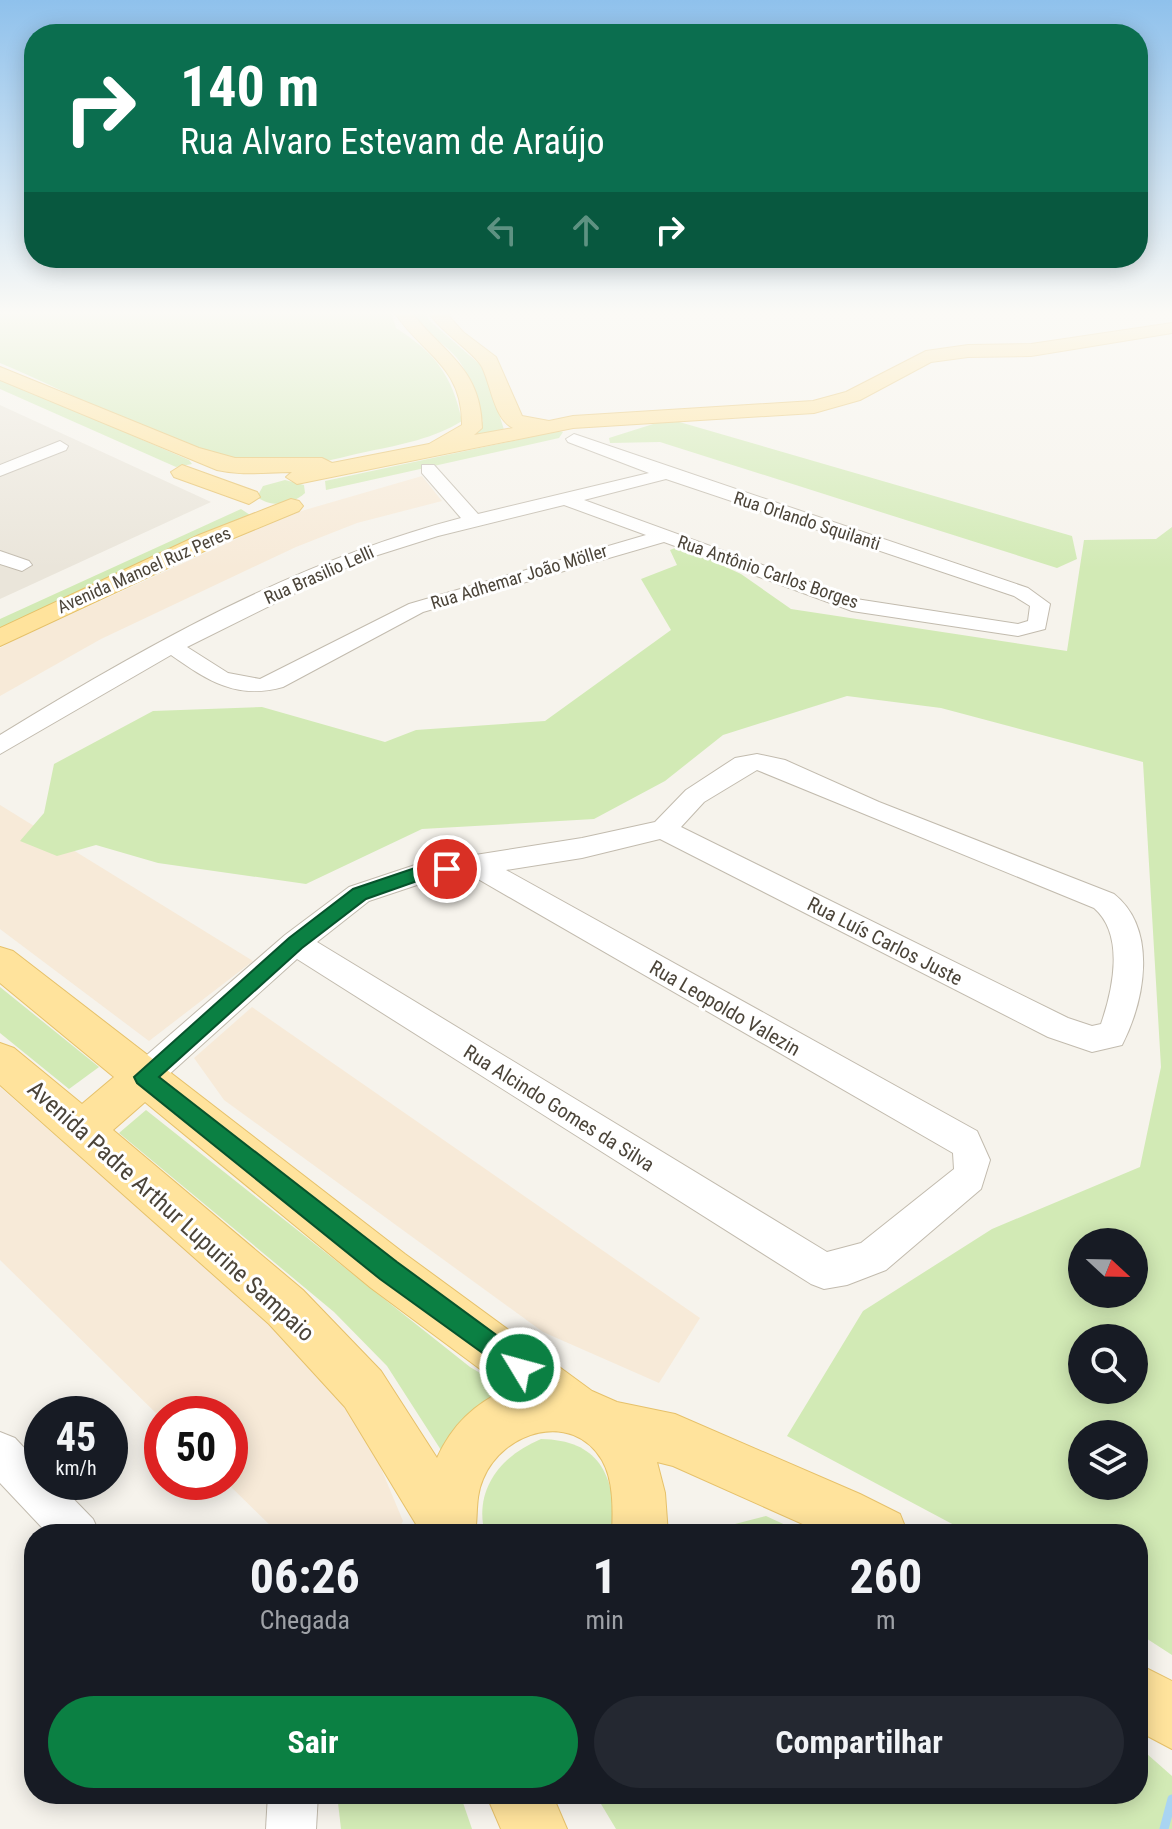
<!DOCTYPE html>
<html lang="pt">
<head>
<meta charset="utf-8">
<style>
  body { margin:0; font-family:"Roboto Condensed",sans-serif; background:#242831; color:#f1f3f6; height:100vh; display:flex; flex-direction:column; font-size:30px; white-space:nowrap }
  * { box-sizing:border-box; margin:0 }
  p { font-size:26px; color:#9ea1a6 }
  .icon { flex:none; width:44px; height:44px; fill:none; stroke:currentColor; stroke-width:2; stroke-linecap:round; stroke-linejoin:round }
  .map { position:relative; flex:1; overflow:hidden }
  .side { position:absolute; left:24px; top:1524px; width:1124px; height:280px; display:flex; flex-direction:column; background:#171b24; border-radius:32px; box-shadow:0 4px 20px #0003 }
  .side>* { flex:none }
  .guide { position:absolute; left:24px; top:24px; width:1124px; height:244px; border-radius:32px; box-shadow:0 4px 20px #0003; background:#0b6e4f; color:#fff; overflow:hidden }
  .needle { width:52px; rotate:112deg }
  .tools { position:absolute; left:1068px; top:1228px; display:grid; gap:16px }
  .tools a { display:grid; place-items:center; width:80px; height:80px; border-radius:50%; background:#171b24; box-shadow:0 4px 20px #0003; font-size:40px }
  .speed { position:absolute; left:24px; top:1396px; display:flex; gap:16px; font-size:40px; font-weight:700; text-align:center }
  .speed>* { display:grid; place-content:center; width:104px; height:104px; border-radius:50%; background:#171b24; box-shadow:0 4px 20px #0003; line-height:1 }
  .speed small { font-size:20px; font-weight:400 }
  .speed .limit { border:12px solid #d22; background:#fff; color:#111 }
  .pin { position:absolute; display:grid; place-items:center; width:68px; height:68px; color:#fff; margin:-34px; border:4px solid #fff; border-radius:50%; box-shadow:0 2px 8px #0007 }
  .me { position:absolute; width:88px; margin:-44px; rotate:307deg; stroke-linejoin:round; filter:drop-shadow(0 0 6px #0008) }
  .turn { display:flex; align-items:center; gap:28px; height:168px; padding:0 24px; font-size:36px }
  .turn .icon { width:104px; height:104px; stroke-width:2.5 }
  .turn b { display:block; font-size:56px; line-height:68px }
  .lanes { display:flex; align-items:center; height:76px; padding:0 24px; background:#0003; justify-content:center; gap:40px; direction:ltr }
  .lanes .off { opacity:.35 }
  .eta { display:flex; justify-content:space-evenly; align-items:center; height:136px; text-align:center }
  .eta b { font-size:48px; font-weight:700; line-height:56px }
  .primary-button { display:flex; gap:16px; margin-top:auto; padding:16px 24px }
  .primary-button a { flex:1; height:92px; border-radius:48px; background:#0b8043; color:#fff; font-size:32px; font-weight:700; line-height:92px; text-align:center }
  .primary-button a+a { background:#242831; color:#f1f3f6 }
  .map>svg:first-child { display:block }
</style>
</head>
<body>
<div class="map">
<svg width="1172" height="1829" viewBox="0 0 1172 1829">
  <rect width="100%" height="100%" fill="#f6f3ec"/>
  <!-- residential -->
  <polygon fill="#eae5da" points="0,405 211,502 0,599"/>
  <!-- commercial -->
  <g fill="#f7ead8">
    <polygon points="422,476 442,501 357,523 296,547 101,639 0,696 0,648 15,640 291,514"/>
    <polygon points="0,805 253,961 149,1041 0,929"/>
    <polygon points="252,1007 700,1318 659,1383 543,1332 224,1100 194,1058"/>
    <polygon points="0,1087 306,1356 368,1437 403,1521 396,1534 279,1534 226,1482 230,1482 230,1414 162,1414 162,1419 0,1260"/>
  </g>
  <!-- green -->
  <g fill="#d2eab5" fill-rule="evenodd">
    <path d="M 0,313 L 391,313 L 396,328 C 435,353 452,375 462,421 C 435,438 400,445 370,451 C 350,455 330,461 310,464 C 212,474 90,400 0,363 Z"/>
    <path d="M 411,313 L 425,313 L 430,321 L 485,369 L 505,433 L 456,444 L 477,433 L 483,421 C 476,400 470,373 456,357 C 442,340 422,333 411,313 Z"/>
    <polygon points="0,378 189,460 192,464 176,467 0,389"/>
    <polygon points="669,419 1072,536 1077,559 1057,568 660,442 610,443 609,438"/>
    <polygon points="559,431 563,432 559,438 326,490 325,481"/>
    <path d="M 285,480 L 304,485 L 305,493 C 292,505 272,508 257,497 L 263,486 Z"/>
    <polygon points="241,509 253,517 0,630 0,619"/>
    <path d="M 1172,527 L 1172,1655 L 1138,1633 L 1138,1534 L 971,1534 L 787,1436 L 863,1311 L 992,1229 L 1140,1167 L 1161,1067 L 1143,762 L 941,708 L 847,696 L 723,735 L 665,781 L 594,819 L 422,829 L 306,884 L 158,863 L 96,845 L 57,856 L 20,841 L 44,813 L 54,764 L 153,711 L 262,707 L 385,742 L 416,730 L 545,721 L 671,630 L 641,579 L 677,565 L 670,550 L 680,546 L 741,574 L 791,609 L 1067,651 L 1084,540 L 1156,539 ZM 1082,1242 L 1134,1242 L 1134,1294 L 1082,1294 ZM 1082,1338 L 1134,1338 L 1134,1390 L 1082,1390 ZM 1082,1434 L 1134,1434 L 1134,1486 L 1082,1486 Z"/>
    <polygon points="0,987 99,1067 69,1089 0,1033"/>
    <polygon points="146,1110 470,1367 514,1393 448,1461 387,1366 334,1312 119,1133"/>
    <path d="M 541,1439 C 602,1440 616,1479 614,1534 L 485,1534 C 473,1489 502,1455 541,1439 Z"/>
    <polygon points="766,1516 805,1534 703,1534 704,1532"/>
    <polygon points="1138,1746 1172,1776 1172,1829 616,1829 595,1794 1138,1794"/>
    <polygon points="337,1794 460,1794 472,1829 341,1829"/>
  </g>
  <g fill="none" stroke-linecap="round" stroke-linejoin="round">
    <!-- stream -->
    <polyline stroke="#a9d4f2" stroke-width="9" points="1164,1829 1172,1799"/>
    <defs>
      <g id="minor">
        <path d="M 574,434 L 1028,588 L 1050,604 L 1045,629 L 1018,636 L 852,611 L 664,542 L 423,612 L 283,687 C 237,700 208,681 171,655 L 0,754 L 0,735 C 145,646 296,561 461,518 L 422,473 L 422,465 L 434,465 L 478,514 L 649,473 L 568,442 L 566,439 ZM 666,479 L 1014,596 L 1030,606 L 1028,621 L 1018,624 L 856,599 L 584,500 ZM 564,505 L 646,535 L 409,604 L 260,679 L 228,673 L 187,647 L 362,560 L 438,536 Z"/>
        <polygon points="60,441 68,446 66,450 0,476 0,465"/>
        <polygon points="0,551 29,561 32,565 22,571 0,564"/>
        <path d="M 757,754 L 785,760 L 879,802 L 1114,894 C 1158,929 1145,1000 1122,1045 L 1092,1052 L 1048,1037 L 660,839 L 582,858 L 506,870 L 977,1131 L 990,1160 L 981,1189 L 886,1270 L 847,1285 L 824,1289 L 811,1284 L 297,959 L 155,1087 L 144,1091 L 133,1087 L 128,1077 L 133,1067 L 285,935 L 349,887 L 418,864 L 582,838 L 655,822 L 686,790 L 735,758 ZM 757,770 L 1094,908 C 1125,935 1113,989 1101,1024 L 1092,1026 L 1068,1018 L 681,827 L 704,802 ZM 471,875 L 953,1153 L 954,1169 L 861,1243 L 827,1252 L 317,942 L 369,901 L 420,884 Z"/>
        <polygon points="0,1432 15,1438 42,1467 42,1482 57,1482 93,1519 100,1534 48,1534 0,1483"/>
        <polygon points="268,1794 318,1794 316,1829 266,1829"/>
      </g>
      <g id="major">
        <path d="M 395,313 L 412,313 C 444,354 481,368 482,428 L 474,435 L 513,428 C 494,419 491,385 482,367 C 475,353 441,332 429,313 L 446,313 L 463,332 L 496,357 L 522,416 L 549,421 L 573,416 L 813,401 L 846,392 L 926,351 L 968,345 L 1031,344 L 1172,323 L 1172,333 L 1031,356 L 968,357 L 931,362 L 860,400 L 814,413 L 573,428 L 297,484 L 286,477 L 292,472 C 265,472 243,476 217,470 L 0,380 L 0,367 L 199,448 L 235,458 L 322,458 L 332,463 L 429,444 L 462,425 C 463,366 422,354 395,313 Z"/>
        <polygon points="182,465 257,492 260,497 249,504 174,477 171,472"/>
        <polygon points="291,499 299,501 303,506 299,511 217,545 0,646 0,628 199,535"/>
        <path d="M 0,947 L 13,951 L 405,1254 L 592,1391 L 617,1402 L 675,1414 L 860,1494 L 900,1514 L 908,1534 L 825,1534 L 673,1466 L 657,1462 L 665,1493 L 668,1534 L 612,1534 C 613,1510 614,1481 602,1460 C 572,1410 503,1431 483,1479 C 475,1497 478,1516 475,1534 L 422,1534 L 345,1407 L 269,1324 L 0,1085 L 0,1043 L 14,1048 L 82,1104 L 114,1077 L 0,983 ZM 145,1102 L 371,1288 L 507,1389 C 474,1404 452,1425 437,1458 L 381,1371 L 303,1290 L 113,1130 Z"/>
        <polygon points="1138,1664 1172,1681 1172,1749 1138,1731"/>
        <polygon points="486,1794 552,1794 567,1829 501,1829"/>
      </g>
    </defs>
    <!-- minor casing -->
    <use href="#minor" stroke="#c2bbae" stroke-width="2"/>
    <!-- major casing -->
    <use href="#major" stroke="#e6c16a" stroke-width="2"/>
    <!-- minor -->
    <use href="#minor" fill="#fff" fill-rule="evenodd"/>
    <!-- major -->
    <use href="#major" fill="#ffe39c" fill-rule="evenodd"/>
  </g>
  <!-- sky -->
  <linearGradient id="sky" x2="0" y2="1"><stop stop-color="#8fc1ec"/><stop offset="0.55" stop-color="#fbfaf6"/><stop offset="1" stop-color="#fbfaf6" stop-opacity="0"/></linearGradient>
  <rect width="1172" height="569" fill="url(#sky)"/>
  <!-- route -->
  <polygon fill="#0b8043" stroke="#07532c" stroke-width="2" points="447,863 455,869 453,874 420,880 366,899 302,948 159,1077 397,1262 529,1359 532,1368 529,1377 520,1380 380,1279 137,1083 134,1077 289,938 353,889 418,867"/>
  <g text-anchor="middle" stroke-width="6" stroke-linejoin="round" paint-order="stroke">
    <!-- far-street labels -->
    <g font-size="18" fill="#4b4439" stroke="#fff">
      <text transform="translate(807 521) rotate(18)" y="6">Rua Orlando Squilanti</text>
      <text transform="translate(144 570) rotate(-24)" y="6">Avenida Manoel Ruz Peres</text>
      <text transform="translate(768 572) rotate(19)" y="6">Rua Antônio Carlos Borges</text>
      <text transform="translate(319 575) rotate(-24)" y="6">Rua Brasilio Lelli</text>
      <text transform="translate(519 577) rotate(-17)" y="6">Rua Adhemar João Möller</text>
    </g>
    <!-- street labels -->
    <g font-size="20" fill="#4b4439" stroke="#fff">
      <text transform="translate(885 941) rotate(27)" y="7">Rua Luís Carlos Juste</text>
      <text transform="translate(725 1008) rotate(30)" y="7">Rua Leopoldo Valezin</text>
      <text transform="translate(559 1108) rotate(32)" y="7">Rua Alcindo Gomes da Silva</text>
    </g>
    <!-- near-street labels -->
    <g font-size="24" fill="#4b4439" stroke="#fff">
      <text transform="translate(171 1211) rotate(42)" y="8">Avenida Padre Arthur Lupurine Sampaio</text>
    </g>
  </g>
</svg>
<div class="tools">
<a><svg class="needle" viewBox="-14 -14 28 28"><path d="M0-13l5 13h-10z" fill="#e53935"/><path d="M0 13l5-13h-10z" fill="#9ea1a6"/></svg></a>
<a><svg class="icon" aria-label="search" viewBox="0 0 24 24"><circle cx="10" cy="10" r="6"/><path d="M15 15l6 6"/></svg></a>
<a><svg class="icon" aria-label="layers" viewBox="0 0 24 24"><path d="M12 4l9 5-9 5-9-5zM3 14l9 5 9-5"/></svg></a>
</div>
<div class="speed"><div>45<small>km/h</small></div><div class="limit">50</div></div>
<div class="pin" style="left:447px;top:869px;background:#d93025"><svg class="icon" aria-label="arrive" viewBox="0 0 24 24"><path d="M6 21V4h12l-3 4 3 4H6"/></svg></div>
<svg class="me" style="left:520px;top:1368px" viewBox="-20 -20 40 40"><circle r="17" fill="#0b8043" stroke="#fff" stroke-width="3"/><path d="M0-11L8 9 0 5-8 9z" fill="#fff"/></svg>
<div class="guide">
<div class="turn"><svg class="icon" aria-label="right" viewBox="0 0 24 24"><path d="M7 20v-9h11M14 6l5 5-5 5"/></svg><div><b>140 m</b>Rua Alvaro Estevam de Araújo</div></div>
<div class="lanes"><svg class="icon off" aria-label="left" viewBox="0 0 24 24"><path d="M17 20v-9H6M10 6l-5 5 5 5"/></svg><svg class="icon off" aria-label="ahead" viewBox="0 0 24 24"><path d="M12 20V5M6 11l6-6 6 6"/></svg><svg class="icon" aria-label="right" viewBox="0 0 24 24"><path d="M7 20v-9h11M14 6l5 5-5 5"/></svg></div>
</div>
<section class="side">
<div class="eta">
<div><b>06:26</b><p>Chegada</p></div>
<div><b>1</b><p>min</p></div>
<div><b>260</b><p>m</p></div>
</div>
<div class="primary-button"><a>Sair</a><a>Compartilhar</a></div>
</section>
</div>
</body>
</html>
